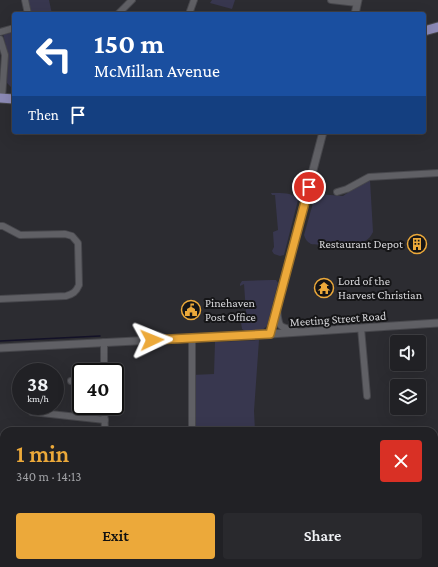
<!DOCTYPE html>
<html lang="en">
<head>
<meta charset="utf-8">
<style>
  body { margin:0; font-family:"Crimson Pro",serif; background:#29292d; color:#f1f3f6; height:100vh; display:flex; flex-direction:column; font-size:15px; white-space:nowrap }
  * { box-sizing:border-box; margin:0 }
  p { font-size:13px; color:#a2a3a7 }
  .icon { flex:none; width:22px; height:22px; fill:none; stroke:currentColor; stroke-width:2; stroke-linecap:round; stroke-linejoin:round }
  .map { position:relative; flex:1; overflow:hidden }
  .side { position:absolute; left:0px; top:427px; width:438px; height:140px; display:flex; flex-direction:column; background:#212125; border-radius:12px 12px 0 0; box-shadow:0 4px 16px #0002,0 0 0 1px #3e3e42 }
  .side>* { flex:none }
  .banner { position:absolute; left:12px; top:12px; width:414px; height:122px; border-radius:4px; box-shadow:0 4px 16px #0002,0 0 0 1px #3e3e42; background:#1a4fa0; color:#fff; overflow:hidden }
  .buttons { position:absolute; left:390px; top:335px; display:grid; gap:8px }
  .buttons a { display:grid; place-items:center; width:36px; height:36px; border-radius:4px; background:#212125; box-shadow:0 4px 16px #0002,0 0 0 1px #3e3e42; font-size:20px }
  .speed { position:absolute; left:12px; top:363px; display:flex; gap:8px; font-size:20px; font-weight:700; text-align:center }
  .speed>* { display:grid; place-content:center; width:52px; height:52px; border-radius:50%; background:#212125; box-shadow:0 4px 16px #0002,0 0 0 1px #3e3e42; line-height:1 }
  .speed small { font-size:10px; font-weight:400 }
  .speed .limit { border:2px solid #111; border-radius:6px; background:#fff; color:#111 }
  .pin { position:absolute; display:grid; place-items:center; width:34px; height:34px; color:#fff; margin:-17px; border:2px solid #fff; border-radius:50%; box-shadow:0 1px 4px #0007 }
  .me { position:absolute; width:44px; margin:-22px; rotate:88deg; stroke-linejoin:round; filter:drop-shadow(0 0 3px #0008) }
  .turn { display:flex; align-items:center; gap:14px; height:84px; padding:0 16px; font-size:18px }
  .turn .icon { width:52px; height:52px; stroke-width:2.5 }
  .turn b { display:block; font-size:28px; line-height:34px }
  .then { display:flex; align-items:center; height:38px; padding:0 16px; background:#0003; gap:8px; font-size:15px }
  .round { display:grid; place-items:center; flex:none; width:42px; height:42px; border-radius:4px; background:#29292d }
  .summary { display:flex; align-items:center; justify-content:space-between; height:68px; padding:0 16px }
  h1 { font-size:24px; font-weight:600; line-height:30px; color:#eca93a }
  .button { display:flex; gap:8px; margin-top:auto; padding:8px 16px }
  .button a { flex:1; height:46px; border-radius:4px; background:#eca93a; color:#111; font-size:16px; font-weight:600; line-height:46px; text-align:center }
  .button a+a { background:#29292d; color:#f1f3f6 }
  .map>svg:first-child { display:block }
</style>
</head>
<body>
<div class="map">
<svg width="438" height="567" viewBox="0 0 438 567">
  <rect width="100%" height="100%" fill="#2c2c31"/>
  <!-- green -->
  <g fill="#38374f">
    <polygon points="27,0 49,0 52,14 30,14"/>
    <polygon points="212,0 235,0 232,9 210,3"/>
    <polygon points="14,29 14,87 11,87 7,83 8,55 3,34"/>
    <path d="M 370,180 L 373,232 C 371,236 369,239 365,241 C 360,243 316,246 311,244 C 307,242 305,239 304,235 L 315,196 L 318,194 L 343,196 L 362,183 Z"/>
    <path d="M 271,193 C 280,193 294,192 298,200 L 284,255 L 280,256 L 274,254 L 272,251 L 274,247 L 273,232 L 278,230 L 275,195 L 272,195 Z"/>
    <polygon points="271,280 276,280 278,283 267,326 261,331 247,332 242,329 240,316 246,312 244,284 240,286 240,284 242,281"/>
    <polygon points="259,340 254,411 255,431 192,431 192,375 214,374 215,342"/>
    <polygon points="0,506 4,507 4,550 0,550"/>
    <polygon points="289,563 374,563 357,567 261,567"/>
  </g>
  <g fill="none" stroke-linecap="round" stroke-linejoin="round">
    <!-- stream -->
    <polyline stroke="#131127" stroke-width="1.5" points="0,341 100,336"/>
    <defs>
      <g id="minor">
        <polyline points="25,0 28,14"/>
        <polyline points="331,0 357,3"/>
        <polyline points="118,14 132,0"/>
        <polyline points="189,14 194,0"/>
        <polyline points="0,32 14,28"/>
        <polyline points="0,39 5,55 2,98"/>
        <polyline points="337,192 347,189 369,177 438,173"/>
        <path d="M 0,226 L 3,226 L 20,235 L 65,234 L 72,236 L 78,243 L 79,285 C 76,292 73,294 66,296 L 0,299"/>
        <path d="M 277,309 C 279,327 278,327 295,330"/>
        <polyline points="361,328 367,396"/>
        <polyline points="192,339 192,431"/>
        <polyline points="104,342 104,372"/>
        <polyline points="71,381 81,379"/>
        <polyline points="104,406 105,431"/>
        <polyline points="32,412 105,420"/>
      </g>
      <g id="tertiary">
        <polyline points="355,14 358,0"/>
        <polyline points="270,334 323,132"/>
        <polyline points="0,348 270,334 438,323"/>
      </g>
      <g id="primary">
        <polyline points="424,31 438,27"/>
        <polyline points="0,98 14,99"/>
      </g>
    </defs>
    <!-- minor casing -->
    <use href="#minor" stroke="#47474c" stroke-width="8"/>
    <!-- tertiary casing -->
    <use href="#tertiary" stroke="#47474c" stroke-width="9"/>
    <!-- primary casing -->
    <use href="#primary" stroke="#47474c" stroke-width="11"/>
    <!-- minor -->
    <use href="#minor" stroke="#606065" stroke-width="6"/>
    <!-- tertiary -->
    <use href="#tertiary" stroke="#606065" stroke-width="7"/>
    <!-- primary -->
    <use href="#primary" stroke="#8c8ab7" stroke-width="9"/>
    <!-- rail -->
    <g stroke="#86868a" stroke-width="1.5" stroke-dasharray="5 5" stroke-linecap="butt">
      <polyline points="0,485 4,486"/>
      <polyline points="0,493 4,494"/>
      <polyline points="434,505 438,504"/>
      <polyline points="434,513 438,512"/>
      <polyline points="434,523 438,522"/>
      <polyline points="434,548 438,547"/>
      <polyline points="0,555 4,556"/>
      <path d="M 94,563 C 143,567 195,567 244,563"/>
      <polyline points="372,567 389,563"/>
    </g>
  </g>
  <g fill="none" stroke-linecap="round" stroke-linejoin="round">
    <defs>
      <polyline id="route" points="152,340 270,334 309,187"/>
    </defs>
    <!-- route casing -->
    <use href="#route" stroke="#996e26" stroke-width="10"/>
    <!-- route -->
    <use href="#route" stroke="#eca93a" stroke-width="7"/>
  </g>
  <!-- icons -->
  <defs>
    <symbol id="building-ring" viewBox="-11 -11 22 22"><circle r="9.5" fill="#151517" stroke="#eca93a" stroke-width="1.5"/><path d="M-4-6H4V6H1V3H-1V6H-4ZM-2.5-4.3h1.7v1.8h-1.7ZM.8-4.3h1.7v1.8H.8ZM-2.5-1h1.7V.8h-1.7ZM.8-1h1.7V.8H.8Z" fill="#eca93a"/></symbol>
    <symbol id="temple-ring" viewBox="-11 -11 22 22"><circle r="9.5" fill="#151517" stroke="#eca93a" stroke-width="1.5"/><path d="M0-6L5-2H3V0L6.5 2.5H4V6H1.5V3h-3V6H-4V2.5H-6.5L-3 0V-2H-5Z" fill="#eca93a"/></symbol>
    <symbol id="civic-ring" viewBox="-11 -11 22 22"><circle r="9.5" fill="#151517" stroke="#eca93a" stroke-width="1.5"/><path d="M-.6-6.5H3V-4.5H.6V-3L4-1V1h2V6H-6V1h2V-1L-.6-3ZM-1.2 2.5V6h2.4V2.5Z" fill="#eca93a"/></symbol>
  </defs>
  <g fill-rule="evenodd">
    <use href="#building-ring" x="406" y="233" width="22" height="22"/>
    <use href="#temple-ring" x="313" y="277" width="22" height="22"/>
    <use href="#civic-ring" x="180" y="299" width="22" height="22"/>
  </g>
  <g text-anchor="middle" stroke-width="4" stroke-linejoin="round" paint-order="stroke">
    <!-- poi labels -->
    <g font-size="12" fill="#d9d9dc" stroke="#151517" text-anchor="start">
      <text x="403" y="248" text-anchor="end">Restaurant Depot</text>
      <text x="338" y="285">Lord of the<tspan x="338" dy="14">Harvest Christian</tspan></text>
      <text x="205" y="307">Pinehaven<tspan x="205" dy="14">Post Office</tspan></text>
    </g>
    <!-- street labels -->
    <g font-size="12" fill="#d9d9dc" stroke="#151517">
      <text transform="translate(338 319) rotate(-4)" y="4">Meeting Street Road</text>
    </g>
  </g>
</svg>
<div class="buttons">
<a><svg class="icon" aria-label="sound" viewBox="0 0 24 24"><path d="M4 9h4l5-4v14l-5-4H4zM17 9q2 3 0 6"/></svg></a>
<a><svg class="icon" aria-label="layers" viewBox="0 0 24 24"><path d="M12 4l9 5-9 5-9-5zM3 14l9 5 9-5"/></svg></a>
</div>
<div class="speed"><div>38<small>km/h</small></div><div class="limit">40</div></div>
<div class="pin" style="left:309px;top:187px;background:#d93025"><svg class="icon" aria-label="arrive" viewBox="0 0 24 24"><path d="M6 21V4h12l-3 4 3 4H6"/></svg></div>
<svg class="me" style="left:152px;top:340px" viewBox="-20 -20 40 40"><path d="M0-17L14 15 0 8-14 15z" fill="#eca93a" stroke="#fff" stroke-width="4"/></svg>
<div class="banner">
<div class="turn"><svg class="icon" aria-label="left" viewBox="0 0 24 24"><path d="M17 20v-9H6M10 6l-5 5 5 5"/></svg><div><b>150 m</b>McMillan Avenue</div></div>
<div class="then">Then<svg class="icon" aria-label="arrive" viewBox="0 0 24 24"><path d="M6 21V4h12l-3 4 3 4H6"/></svg></div>
</div>
<section class="side">
<div class="summary"><div><h1>1 min</h1><p>340 m · 14:13</p></div><a class="round" style="background:#d93025;color:#fff"><svg class="icon" aria-label="close" viewBox="0 0 24 24"><path d="M6 6l12 12M18 6L6 18"/></svg></a></div>
<div class="button"><a>Exit</a><a>Share</a></div>
</section>
</div>
</body>
</html>
